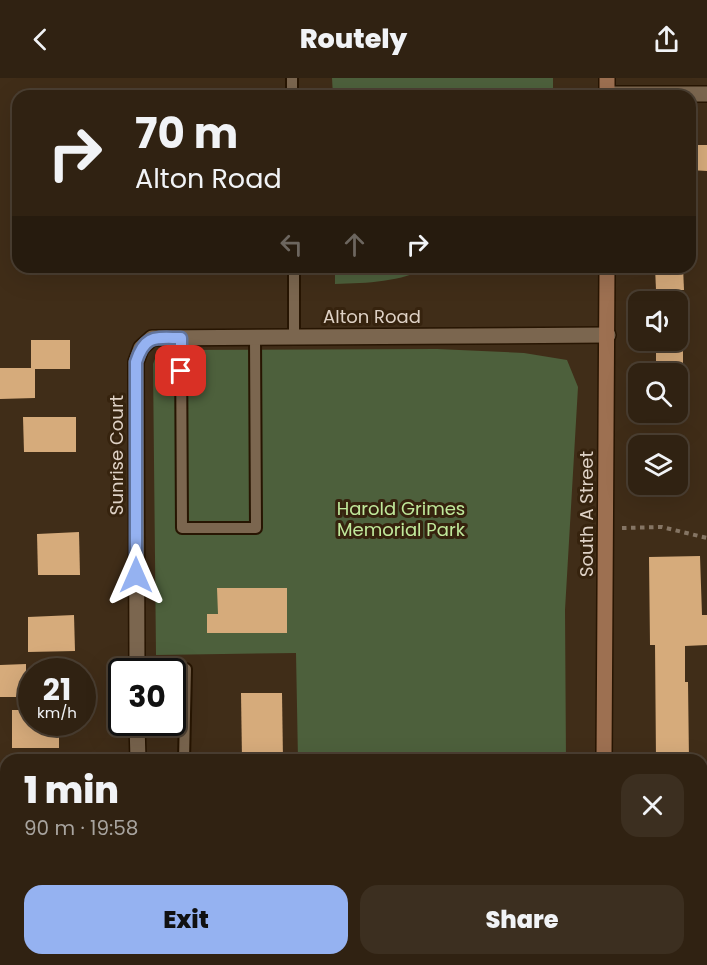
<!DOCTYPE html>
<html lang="en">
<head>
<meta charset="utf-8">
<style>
  body { margin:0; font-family:Poppins,sans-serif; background:#3c2f20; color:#f1f3f6; height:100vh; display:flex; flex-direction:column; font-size:22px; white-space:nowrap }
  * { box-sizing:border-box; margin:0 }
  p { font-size:20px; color:#a8a49f }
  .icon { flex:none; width:33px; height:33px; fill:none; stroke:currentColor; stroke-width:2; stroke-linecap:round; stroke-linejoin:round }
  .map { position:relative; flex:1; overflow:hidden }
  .panel { position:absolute; left:0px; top:676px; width:708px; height:212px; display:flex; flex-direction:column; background:#302212; border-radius:18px 18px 0 0; box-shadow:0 6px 24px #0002,0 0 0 2px #4b3f32 }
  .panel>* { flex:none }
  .guide { position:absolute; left:12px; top:12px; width:684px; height:183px; border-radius:18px; box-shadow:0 6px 24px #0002,0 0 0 2px #4b3f32; background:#302212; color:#f1f3f6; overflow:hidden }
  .buttons { position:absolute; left:628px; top:213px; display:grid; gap:12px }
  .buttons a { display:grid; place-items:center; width:60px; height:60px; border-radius:12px; background:#302212; box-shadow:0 6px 24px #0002,0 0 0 2px #4b3f32; font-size:30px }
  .speed { position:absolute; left:18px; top:580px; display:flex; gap:12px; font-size:30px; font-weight:700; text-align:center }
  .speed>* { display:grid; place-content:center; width:78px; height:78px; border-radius:50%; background:#302212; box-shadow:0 6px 24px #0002,0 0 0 2px #4b3f32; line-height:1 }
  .speed small { font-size:15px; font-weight:400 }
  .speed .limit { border:3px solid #111; border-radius:9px; background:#fff; color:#111 }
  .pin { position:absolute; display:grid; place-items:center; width:51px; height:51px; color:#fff; margin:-26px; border-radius:12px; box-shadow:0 3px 9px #0006 }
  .me { position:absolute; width:66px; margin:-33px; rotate:0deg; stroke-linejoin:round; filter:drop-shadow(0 0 4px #0008) }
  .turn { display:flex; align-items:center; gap:21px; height:126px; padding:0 24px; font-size:27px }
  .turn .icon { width:78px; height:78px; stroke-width:2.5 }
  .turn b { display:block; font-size:42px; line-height:51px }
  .lanes { display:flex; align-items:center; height:57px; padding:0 24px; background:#0003; justify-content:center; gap:30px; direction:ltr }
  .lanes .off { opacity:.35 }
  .round { display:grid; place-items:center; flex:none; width:63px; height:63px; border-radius:18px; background:#3c2f20 }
  .head { display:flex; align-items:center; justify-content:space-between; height:102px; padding:0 24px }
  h1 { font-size:36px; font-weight:800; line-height:45px }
  .primary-button { display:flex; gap:12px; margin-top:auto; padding:12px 24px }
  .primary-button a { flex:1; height:69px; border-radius:18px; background:#95b2f1; color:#111; font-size:24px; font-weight:800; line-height:69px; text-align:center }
  .primary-button a+a { background:#3c2f20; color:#f1f3f6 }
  header { display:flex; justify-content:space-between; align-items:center; height:78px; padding:0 24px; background:#302212; font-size:27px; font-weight:800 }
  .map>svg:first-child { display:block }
</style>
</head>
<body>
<header><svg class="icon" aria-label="back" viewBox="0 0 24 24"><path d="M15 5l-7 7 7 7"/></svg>Routely<svg class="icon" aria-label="share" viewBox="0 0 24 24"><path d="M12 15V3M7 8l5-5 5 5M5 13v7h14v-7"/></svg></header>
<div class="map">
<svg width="707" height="887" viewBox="0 0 707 887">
  <rect width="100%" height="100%" fill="#402d18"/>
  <!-- green -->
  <g fill="#4d603c">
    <polygon points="332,0 553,0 553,18 333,18"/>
    <path d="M 335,189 L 430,189 C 400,204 368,205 335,206 Z"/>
    <polygon points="437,271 524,275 567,282 578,309 565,532 566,682 298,682 296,575 156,577 153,286 156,278 165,272"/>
  </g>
  <!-- building -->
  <g fill="#d6ab7b">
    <polygon points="690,67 707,67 707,93 690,92"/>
    <polygon points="655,189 683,189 684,212 656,212"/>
    <polygon points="31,262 70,262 70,291 35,291 35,320 0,321 0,290 31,290"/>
    <rect x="656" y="262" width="27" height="34"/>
    <polygon points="23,339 76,339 76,374 24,374"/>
    <polygon points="79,454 80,497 38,497 37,456"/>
    <polygon points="700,478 702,537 707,537 707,567 685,568 685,604 688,604 689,682 656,682 655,567 650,567 649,479"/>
    <polygon points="217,510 287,510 287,555 207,555 207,536 218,536"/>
    <polygon points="74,537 75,573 28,574 28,539"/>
    <polygon points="26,586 26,619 0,619 0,587"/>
    <polygon points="241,615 282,615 283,682 242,682"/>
    <polygon points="12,632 32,632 32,645 59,645 59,670 12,670"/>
  </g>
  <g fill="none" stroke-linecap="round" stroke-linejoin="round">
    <defs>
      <g id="lane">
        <polyline points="292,0 292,18"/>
        <polyline points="294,189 294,259"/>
        <polyline points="181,260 182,450 256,450 255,259"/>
        <polyline points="137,592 186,591 184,682"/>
      </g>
      <g id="street">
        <polyline points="607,16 707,16"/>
        <polyline points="137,594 136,284 141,270 152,260 608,257"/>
        <polyline points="137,645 138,682"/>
      </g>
      <g id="secondary">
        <polyline points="607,0 607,18"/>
        <polyline points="604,682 607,189"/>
        <polyline points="0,847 6,846"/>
        <polyline points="606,882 606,887"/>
        <polyline points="702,882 707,882"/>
        <polyline points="218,887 320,883 438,887"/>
      </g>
    </defs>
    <!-- lane casing -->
    <use href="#lane" stroke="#271502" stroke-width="14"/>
    <!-- street casing -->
    <use href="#street" stroke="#271502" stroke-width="18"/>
    <!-- secondary casing -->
    <use href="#secondary" stroke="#271502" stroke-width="18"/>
    <!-- path -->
    <polyline stroke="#857564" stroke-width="4" stroke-dasharray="4.5 4.5" stroke-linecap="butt" points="622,450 662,449 707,460"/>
    <!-- lane -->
    <use href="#lane" stroke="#7b664f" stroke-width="10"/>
    <!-- street -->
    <use href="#street" stroke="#7b664f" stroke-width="15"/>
    <!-- secondary -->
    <use href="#secondary" stroke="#9d7051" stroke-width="15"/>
  </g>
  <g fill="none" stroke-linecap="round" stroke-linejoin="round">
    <defs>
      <path id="route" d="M 136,497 L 136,284 C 145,256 155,260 181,260 L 181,293"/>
    </defs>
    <!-- route casing -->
    <use href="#route" stroke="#61749d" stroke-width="15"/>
    <!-- route -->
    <use href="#route" stroke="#95b2f1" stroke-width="10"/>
  </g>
  <g text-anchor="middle" stroke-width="6" stroke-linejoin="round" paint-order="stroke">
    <!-- street labels -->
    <g font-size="18" fill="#ded1c5" stroke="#36230e">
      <text x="372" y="245">Alton Road</text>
      <text transform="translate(117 377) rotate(-90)" y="6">Sunrise Court</text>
      <text transform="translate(587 436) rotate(-90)" y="6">South A Street</text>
    </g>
    <!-- park labels -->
    <g font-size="18" fill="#c0e99b" stroke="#36230e">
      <text x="401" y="437">Harold Grimes<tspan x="401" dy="21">Memorial Park</tspan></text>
    </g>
  </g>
</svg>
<div class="buttons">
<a><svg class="icon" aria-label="sound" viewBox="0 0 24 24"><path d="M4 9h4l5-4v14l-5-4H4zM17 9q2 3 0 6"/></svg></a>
<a><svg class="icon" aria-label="search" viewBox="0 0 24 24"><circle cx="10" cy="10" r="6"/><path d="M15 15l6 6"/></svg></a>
<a><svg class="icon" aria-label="layers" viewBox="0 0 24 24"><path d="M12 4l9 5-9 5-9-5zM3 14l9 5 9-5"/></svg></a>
</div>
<div class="speed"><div>21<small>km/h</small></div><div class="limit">30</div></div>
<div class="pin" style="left:181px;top:293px;background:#d93025"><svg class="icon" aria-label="arrive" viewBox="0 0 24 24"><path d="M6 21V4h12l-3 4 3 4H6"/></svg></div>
<svg class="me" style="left:136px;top:497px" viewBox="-20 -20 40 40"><path d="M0-17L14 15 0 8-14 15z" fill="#95b2f1" stroke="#fff" stroke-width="4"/></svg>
<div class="guide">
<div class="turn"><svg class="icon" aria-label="right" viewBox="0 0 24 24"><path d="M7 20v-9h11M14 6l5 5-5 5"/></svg><div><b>70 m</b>Alton Road</div></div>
<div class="lanes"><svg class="icon off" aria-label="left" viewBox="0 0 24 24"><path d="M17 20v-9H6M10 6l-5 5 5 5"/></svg><svg class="icon off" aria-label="ahead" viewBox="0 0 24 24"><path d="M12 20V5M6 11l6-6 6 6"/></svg><svg class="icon" aria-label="right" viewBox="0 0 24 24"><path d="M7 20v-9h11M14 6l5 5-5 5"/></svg></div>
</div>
<section class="panel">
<div class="head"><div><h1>1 min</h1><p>90 m · 19:58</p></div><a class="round"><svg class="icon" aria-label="close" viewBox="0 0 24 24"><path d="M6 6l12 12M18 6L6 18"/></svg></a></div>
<div class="primary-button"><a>Exit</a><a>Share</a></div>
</section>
</div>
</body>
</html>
